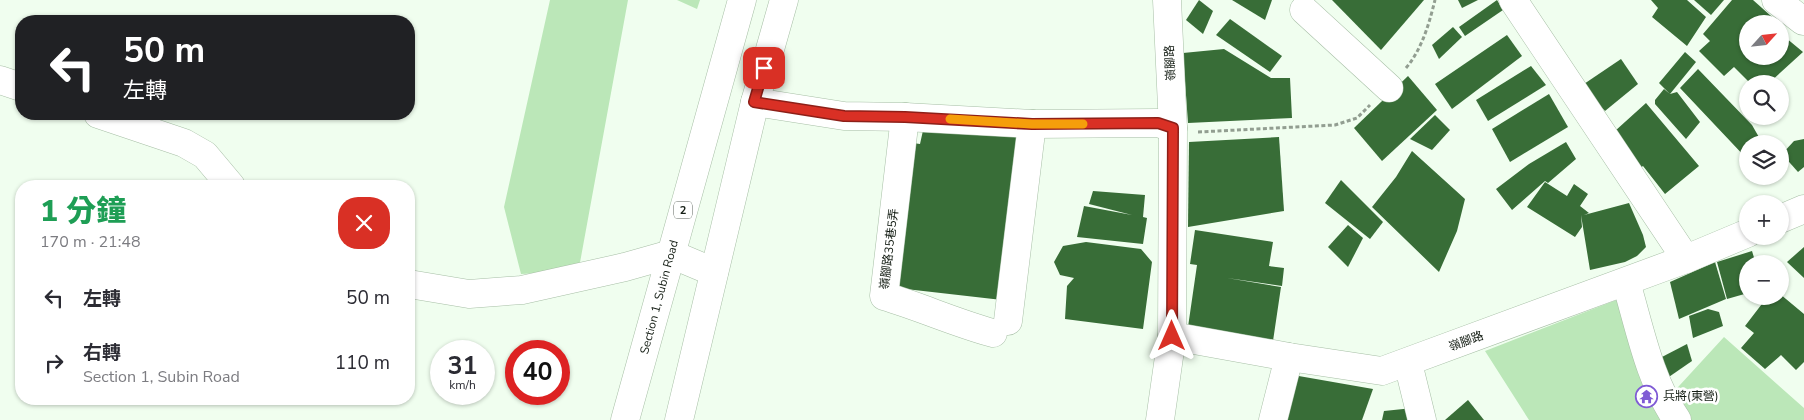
<!DOCTYPE html>
<html lang="zh-TW">
<head>
<meta charset="utf-8">
<style>
  body { margin:0; font-family:"Nunito Sans","Noto Sans TC",sans-serif; background:#f7f7f7; color:#2b2b33; height:100vh; display:flex; flex-direction:column; font-size:19px; white-space:nowrap }
  * { box-sizing:border-box; margin:0 }
  p { font-size:16px; color:#7c7c81 }
  .icon { flex:none; width:28px; height:28px; fill:none; stroke:currentColor; stroke-width:2; stroke-linecap:round; stroke-linejoin:round }
  .map { position:relative; flex:1; overflow:hidden }
  .panel { position:absolute; left:15px; top:180px; width:400px; height:225px; display:flex; flex-direction:column; background:#fff; border-radius:20px; box-shadow:0 1px 4px #0004 }
  .panel>* { flex:none }
  .banner { position:absolute; left:15px; top:15px; width:400px; height:105px; border-radius:20px; box-shadow:0 1px 4px #0004; background:#202124; color:#fff; overflow:hidden }
  .needle { width:32px; rotate:63deg }
  .controls { position:absolute; left:1739px; top:15px; display:grid; gap:10px }
  .controls a { display:grid; place-items:center; width:50px; height:50px; border-radius:50%; background:#fff; box-shadow:0 1px 4px #0004; font-size:25px }
  .speed { position:absolute; left:430px; top:340px; display:flex; gap:10px; font-size:25px; font-weight:700; text-align:center }
  .speed>* { display:grid; place-content:center; width:65px; height:65px; border-radius:50%; background:#fff; box-shadow:0 1px 4px #0004; line-height:1 }
  .speed small { font-size:12px; font-weight:400 }
  .speed .limit { border:8px solid #d22; background:#fff; color:#111 }
  .pin { position:absolute; display:grid; place-items:center; width:42px; height:42px; color:#fff; margin:-21px; border-radius:10px; box-shadow:0 2px 8px #0006 }
  .me { position:absolute; width:55px; margin:-28px; rotate:0deg; stroke-linejoin:round; filter:drop-shadow(0 0 4px #0008) }
  .turn { display:flex; align-items:center; gap:18px; height:105px; padding:0 25px; font-size:22px }
  .turn .icon { width:65px; height:65px; stroke-width:2.5 }
  .turn b { display:block; font-size:35px; line-height:42px }
  .round { display:grid; place-items:center; flex:none; width:52px; height:52px; border-radius:20px; background:#f7f7f7 }
  .head { display:flex; align-items:center; justify-content:space-between; height:85px; padding:0 25px }
  h1 { font-size:30px; font-weight:800; line-height:38px; color:#1e9e55 }
  ul { padding:0; list-style:none }
  li { display:flex; align-items:center; gap:15px; height:65px; padding:0 25px }
  li div { flex:1 }
  li b { display:block; font-size:19px }
  li em { font-style:normal }
  .map>svg:first-child { display:block }
</style>
</head>
<body>
<div class="map">
<svg width="1804" height="420" viewBox="0 0 1804 420">
  <rect width="100%" height="100%" fill="#f0feef"/>
  <!-- green -->
  <g fill="#bbe7b8">
    <polygon points="550,0 630,0 628,0 579,268 558,272 521,274 504,207"/>
    <polygon points="677,0 700,0 697,9"/>
    <polygon points="1624,297 1657,410 1724,337 1804,408 1804,420 1529,420 1485,351"/>
  </g>
  <!-- building -->
  <g fill="#386d37">
    <polygon points="1199,0 1213,11 1203,34 1186,20"/>
    <polygon points="1232,0 1272,0 1265,20"/>
    <polygon points="1332,0 1424,0 1381,50"/>
    <polygon points="1458,0 1478,0 1462,8"/>
    <polygon points="1497,0 1503,10 1465,36 1459,27"/>
    <polygon points="1651,0 1687,0 1706,17 1687,46 1652,17 1658,8"/>
    <polygon points="1694,0 1724,0 1711,15"/>
    <polygon points="1732,0 1753,0 1780,24 1748,24 1748,56 1780,56 1780,33 1803,52 1768,84 1751,84 1734,67 1724,76 1699,51 1710,41 1703,34"/>
    <polygon points="1230,19 1282,56 1270,72 1216,35"/>
    <polygon points="1453,27 1462,37 1439,59 1432,45"/>
    <polygon points="1507,35 1522,56 1452,109 1435,84"/>
    <polygon points="1224,49 1271,78 1290,78 1292,118 1188,123 1183,53"/>
    <polygon points="1685,52 1696,62 1670,94 1677,92 1700,122 1686,139 1655,104 1655,100 1664,89 1670,94 1659,83"/>
    <polygon points="1621,59 1638,84 1605,111 1581,86"/>
    <polygon points="1531,66 1546,85 1488,121 1476,100"/>
    <polygon points="1698,69 1752,125 1760,139 1757,144 1748,144 1748,160 1680,88"/>
    <polygon points="1408,76 1437,110 1382,161 1354,128"/>
    <polygon points="1549,94 1568,127 1510,162 1492,129"/>
    <polygon points="1646,103 1699,166 1665,194 1643,166 1640,168 1615,131"/>
    <polygon points="1435,115 1450,130 1432,150 1410,139"/>
    <polygon points="924,126 1024,133 1002,300 897,288 913,143 920,144"/>
    <polygon points="1279,137 1284,211 1188,227 1189,142"/>
    <polygon points="1804,139 1804,167 1798,172 1782,154 1794,141"/>
    <polygon points="1566,142 1576,159 1548,183 1545,181 1512,210 1496,189 1529,164"/>
    <polygon points="1412,151 1465,199 1457,231 1439,272 1372,207 1396,177"/>
    <polygon points="1341,180 1383,222 1370,239 1325,203"/>
    <polygon points="1545,182 1567,196 1574,184 1588,194 1580,206 1589,213 1584,215 1629,203 1643,235 1646,247 1637,256 1625,262 1590,270 1581,215 1582,227 1575,237 1527,207"/>
    <polygon points="1093,191 1145,195 1143,217 1147,218 1143,244 1077,237 1084,206 1132,215 1089,204"/>
    <polygon points="1348,225 1363,238 1348,267 1328,247"/>
    <polygon points="1195,230 1273,242 1269,266 1284,268 1282,286 1227,278 1281,287 1273,341 1188,327 1197,265 1190,264"/>
    <polygon points="1086,242 1141,249 1152,262 1143,329 1065,319 1067,286 1074,278 1060,275 1054,262 1063,246"/>
    <polygon points="1804,247 1804,278 1787,262"/>
    <polygon points="1752,251 1756,264 1748,264 1748,293 1727,299 1717,262"/>
    <polygon points="1715,262 1726,299 1679,319 1670,282"/>
    <polygon points="1780,294 1804,314 1804,362 1796,370 1781,355 1765,369 1741,348 1754,333 1745,326 1768,296 1780,296"/>
    <polygon points="1708,309 1719,312 1723,326 1693,338 1689,316"/>
    <polygon points="1687,344 1692,361 1663,381 1660,358"/>
    <polygon points="1293,375 1373,389 1362,420 1281,420"/>
    <polygon points="1468,400 1484,420 1445,420"/>
    <polygon points="1413,408 1415,420 1382,420 1384,411"/>
  </g>
  <g fill="none" stroke-linecap="round" stroke-linejoin="round">
    <defs>
      <g id="minor">
        <polyline points="1513,0 1686,259"/>
        <polyline points="1776,0 1803,21"/>
        <polyline points="1304,10 1389,88"/>
        <polyline points="0,80 21,87"/>
        <polyline points="755,102 844,116 905,117 1032,124 1158,123 1173,128"/>
        <polyline points="98,114 184,143 205,155 231,186"/>
        <path d="M 905,117 L 884,296 C 921,307 956,323 993,333"/>
        <polyline points="1780,219 1804,209"/>
        <path d="M 1626,282 C 1640,329 1649,379 1677,420"/>
        <polyline points="409,284 469,294 522,290 625,267 671,254 714,272"/>
        <polyline points="1008,321 1032,124"/>
        <polyline points="1172,336 1289,357 1382,371 1686,259 1748,233"/>
        <polyline points="1408,363 1422,420"/>
        <polyline points="1160,420 1172,336 1173,128 1167,0"/>
        <polyline points="1273,420 1289,357"/>
      </g>
      <g id="major">
        <polyline points="625,420 742,0"/>
        <polyline points="679,420 755,102 784,0"/>
      </g>
    </defs>
    <!-- minor casing -->
    <use href="#minor" stroke="#a7bfa6" stroke-width="29"/>
    <!-- major casing -->
    <use href="#major" stroke="#a7bfa6" stroke-width="29"/>
    <!-- path -->
    <g stroke="#929e91" stroke-width="3" stroke-dasharray="4 2.5" stroke-linecap="butt">
      <path d="M 1406,68 C 1422,49 1429,24 1435,0"/>
      <polyline points="1198,132 1335,125 1357,118 1370,105"/>
    </g>
    <!-- minor -->
    <use href="#minor" stroke="#fff" stroke-width="28"/>
    <!-- major -->
    <use href="#major" stroke="#fff" stroke-width="28"/>
  </g>
  <g fill="none" stroke-linecap="round" stroke-linejoin="round">
    <defs>
      <polyline id="route" points="764,68 754,102 844,116 905,117 1032,124 1158,123 1173,128 1172,336"/>
    </defs>
    <!-- route casing -->
    <use href="#route" stroke="#8d1f18" stroke-width="12"/>
    <!-- route -->
    <use href="#route" stroke="#d93025" stroke-width="9"/>
    <!-- slow -->
    <polyline stroke="#f59e0b" stroke-width="9" points="950,119 1032,124 1083,124"/>
  </g>
  <!-- icons -->
  <defs>
    <symbol id="temple-ring" viewBox="-11 -11 22 22"><circle r="9.5" fill="#fff" stroke="#7f5bd5" stroke-width="1.5"/><path d="M0-6L5-2H3V0L6.5 2.5H4V6H1.5V3h-3V6H-4V2.5H-6.5L-3 0V-2H-5Z" fill="#7f5bd5"/></symbol>
  </defs>
  <g fill-rule="evenodd">
    <use href="#temple-ring" x="1634" y="384" width="25" height="25"/>
  </g>
  <g text-anchor="middle" stroke-width="5" stroke-linejoin="round" paint-order="stroke">
    <!-- shield labels -->
    <rect fill="#fff" stroke="#5a615a" stroke-width="1" x="674" y="201.5" width="18" height="17" rx="4"/>
    <g font-size="11" font-weight="bold" fill="#141d14">
      <text x="683" y="214">2</text>
    </g>
    <!-- street labels -->
    <g font-size="12" fill="#141d14" stroke="#fff">
      <text transform="translate(1170 63) rotate(-93)" y="4">嶺腳路</text>
      <text transform="translate(889 249) rotate(-83)" y="4">嶺腳路35巷5弄</text>
      <text transform="translate(659 297) rotate(-75)" y="4">Section 1, Subin Road</text>
      <text transform="translate(1466 341) rotate(-20)" y="4">嶺腳路</text>
    </g>
    <!-- poi labels -->
    <g font-size="12" fill="#141d14" stroke="#fff" text-anchor="start">
      <text x="1663" y="400">兵將(東營)</text>
    </g>
  </g>
</svg>
<div class="controls">
<a><svg class="needle" viewBox="-14 -14 28 28"><path d="M0-13l5 13h-10z" fill="#e53935"/><path d="M0 13l5-13h-10z" fill="#7c7c81"/></svg></a>
<a><svg class="icon" aria-label="search" viewBox="0 0 24 24"><circle cx="10" cy="10" r="6"/><path d="M15 15l6 6"/></svg></a>
<a><svg class="icon" aria-label="layers" viewBox="0 0 24 24"><path d="M12 4l9 5-9 5-9-5zM3 14l9 5 9-5"/></svg></a>
<a>+</a>
<a>−</a>
</div>
<div class="speed"><div>31<small>km/h</small></div><div class="limit">40</div></div>
<div class="pin" style="left:764px;top:68px;background:#d93025"><svg class="icon" aria-label="arrive" viewBox="0 0 24 24"><path d="M6 21V4h12l-3 4 3 4H6"/></svg></div>
<svg class="me" style="left:1172px;top:336px" viewBox="-20 -20 40 40"><path d="M0-17L14 15 0 8-14 15z" fill="#d93025" stroke="#fff" stroke-width="4"/></svg>
<div class="banner">
<div class="turn"><svg class="icon" aria-label="left" viewBox="0 0 24 24"><path d="M17 20v-9H6M10 6l-5 5 5 5"/></svg><div><b>50 m</b>左轉</div></div>
</div>
<section class="panel">
<div class="head"><div><h1>1 分鐘</h1><p>170 m · 21:48</p></div><a class="round" style="background:#d93025;color:#fff"><svg class="icon" aria-label="close" viewBox="0 0 24 24"><path d="M6 6l12 12M18 6L6 18"/></svg></a></div>
<ul>
<li><svg class="icon" aria-label="left" viewBox="0 0 24 24"><path d="M17 20v-9H6M10 6l-5 5 5 5"/></svg><div><b>左轉</b></div><em>50 m</em></li>
<li><svg class="icon" aria-label="right" viewBox="0 0 24 24"><path d="M7 20v-9h11M14 6l5 5-5 5"/></svg><div><b>右轉</b><p>Section 1, Subin Road</p></div><em>110 m</em></li>
</ul>
</section>
</div>
</body>
</html>
